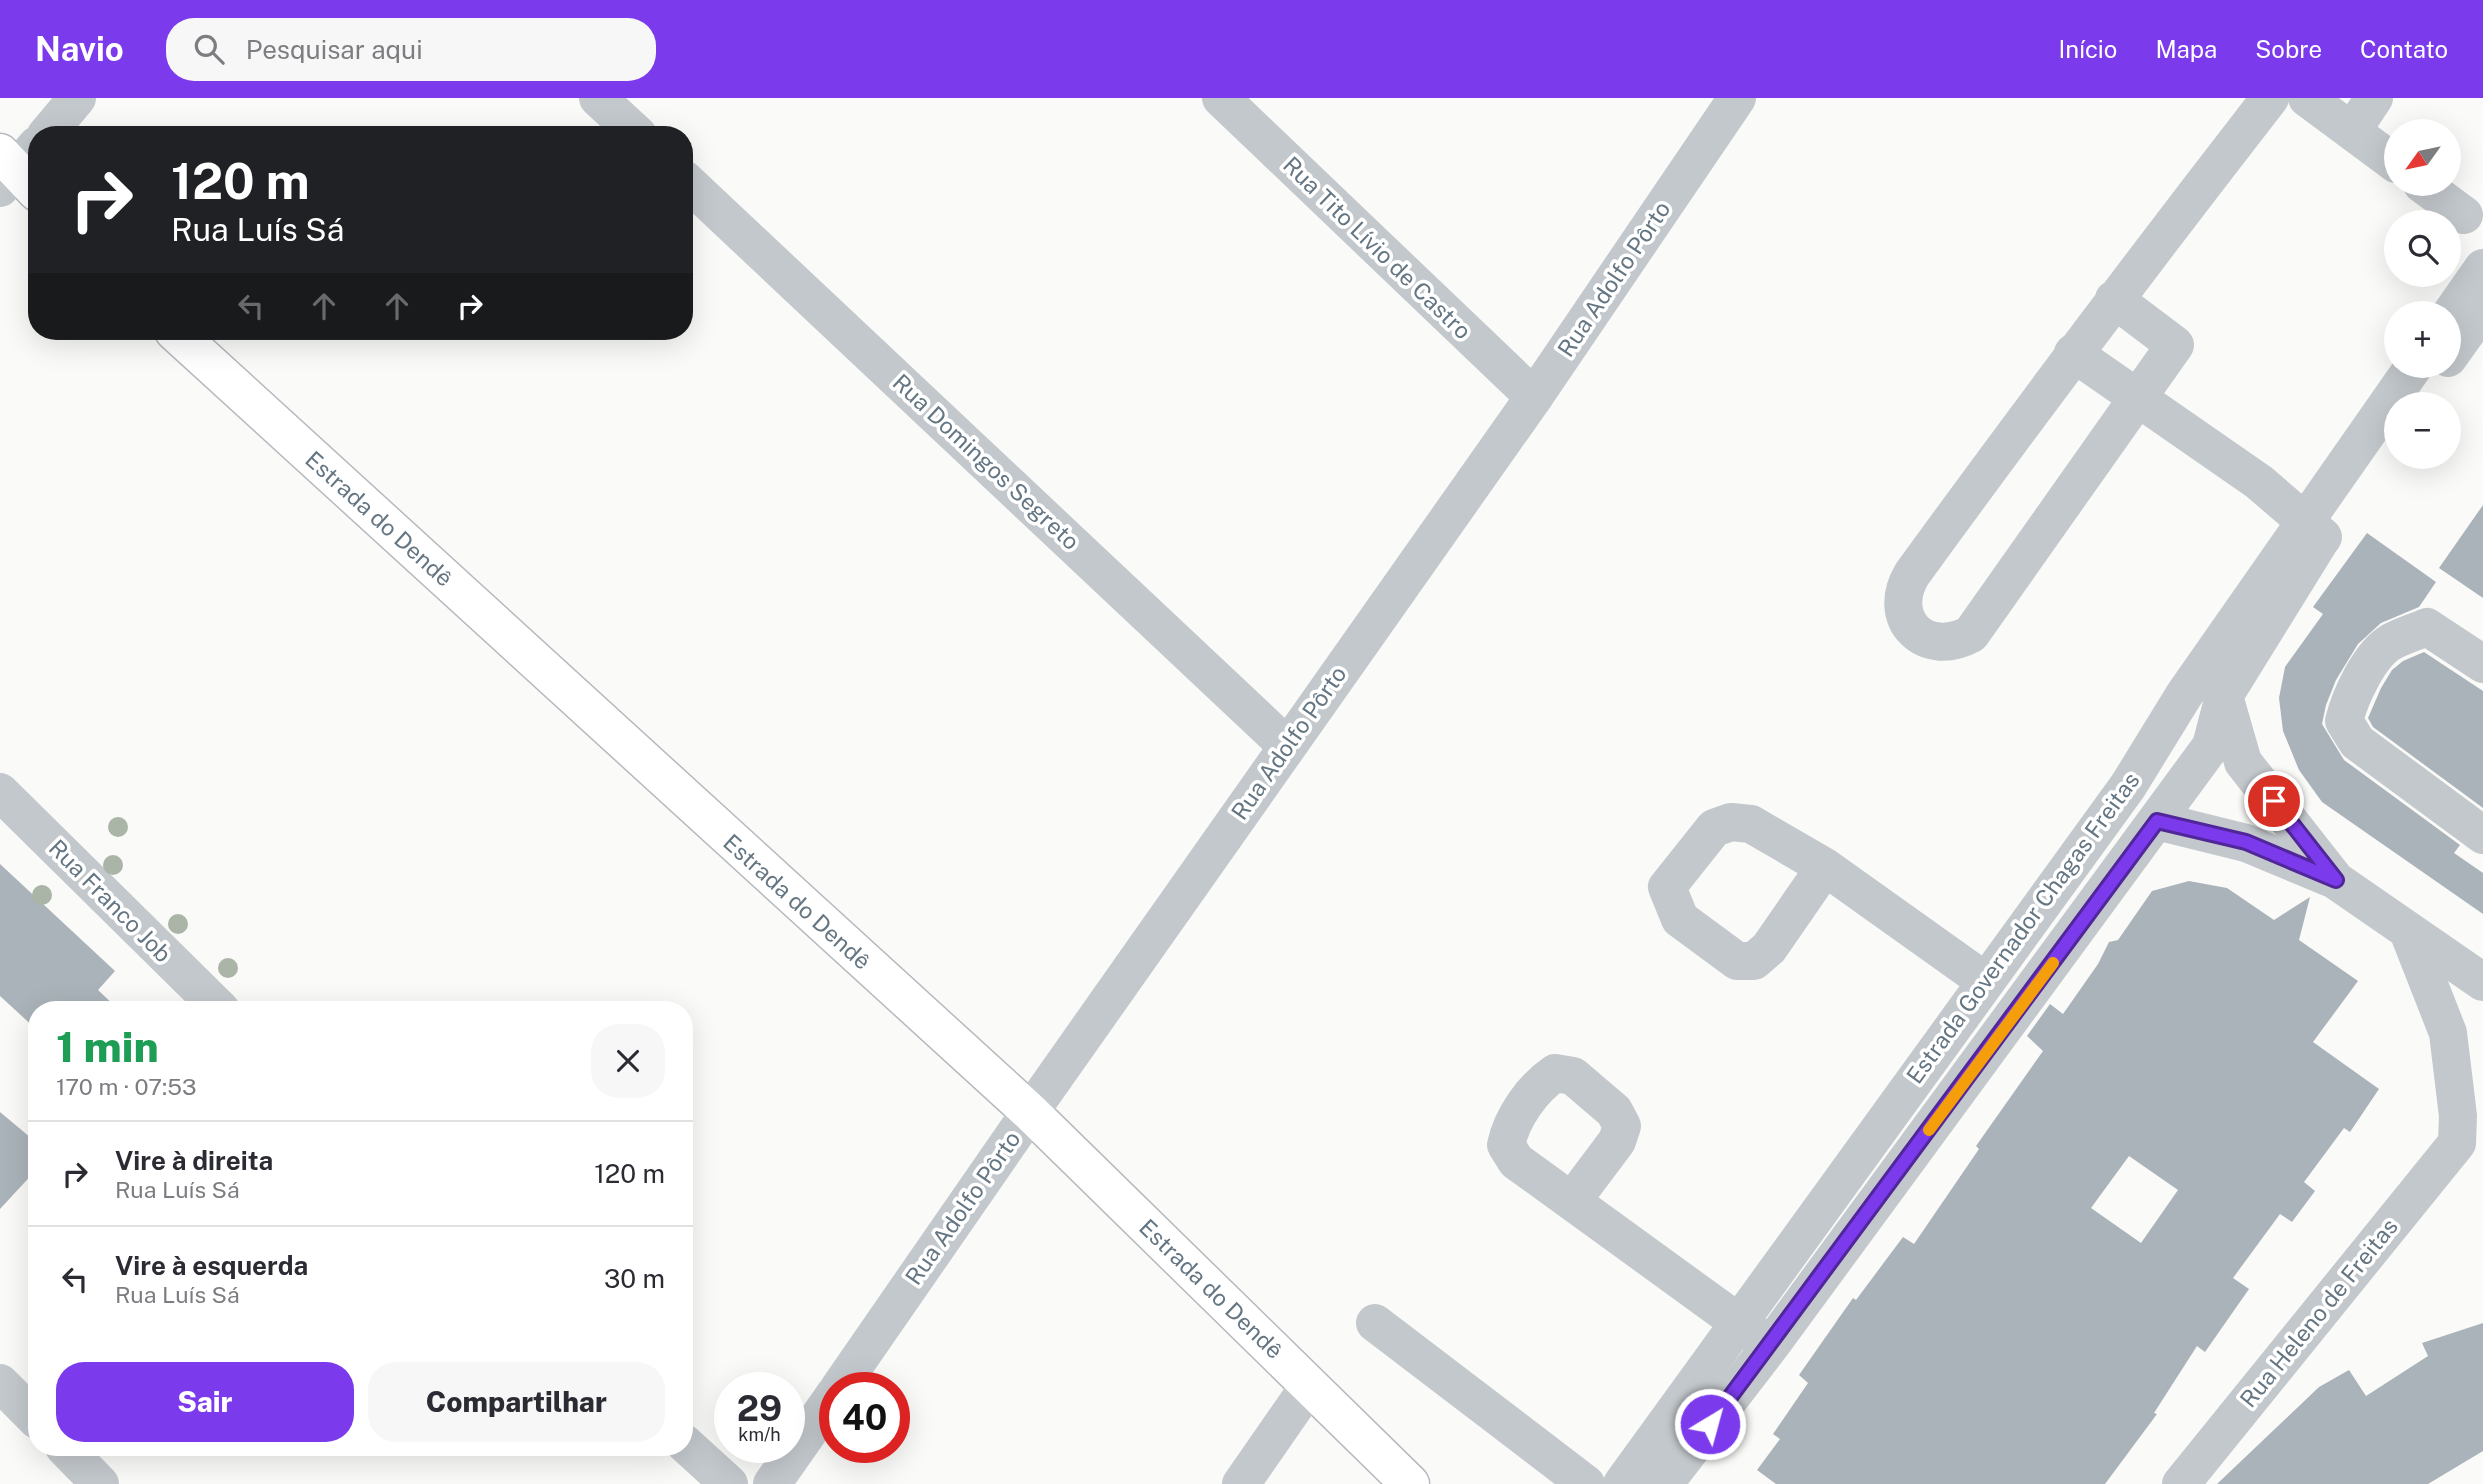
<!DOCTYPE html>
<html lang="pt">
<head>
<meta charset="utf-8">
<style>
  body { margin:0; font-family:"Public Sans",sans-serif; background:#f7f7f7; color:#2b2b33; height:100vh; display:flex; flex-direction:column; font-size:26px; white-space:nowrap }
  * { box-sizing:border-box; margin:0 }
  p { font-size:23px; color:#7c7c81 }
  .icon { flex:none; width:38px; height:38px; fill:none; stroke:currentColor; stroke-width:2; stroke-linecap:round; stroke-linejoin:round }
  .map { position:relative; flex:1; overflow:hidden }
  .sheet { position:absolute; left:28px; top:903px; width:665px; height:455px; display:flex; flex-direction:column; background:#fff; border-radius:28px; box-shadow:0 7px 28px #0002 }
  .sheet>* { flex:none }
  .banner { position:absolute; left:28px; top:28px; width:665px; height:214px; border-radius:28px; box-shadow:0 7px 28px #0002; background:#202124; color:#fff; overflow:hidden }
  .needle { width:46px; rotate:237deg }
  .fabs { position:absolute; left:2384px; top:21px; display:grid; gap:14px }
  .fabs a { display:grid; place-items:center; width:77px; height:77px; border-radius:50%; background:#fff; box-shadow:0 7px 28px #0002; font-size:35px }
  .speed { position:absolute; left:714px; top:1274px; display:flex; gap:14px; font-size:35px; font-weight:700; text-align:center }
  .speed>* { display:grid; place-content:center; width:91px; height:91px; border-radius:50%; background:#fff; box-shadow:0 7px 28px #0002; line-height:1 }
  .speed small { font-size:18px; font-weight:400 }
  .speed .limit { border:10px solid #d22; background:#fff; color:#111 }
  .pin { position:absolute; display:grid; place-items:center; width:60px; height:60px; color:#fff; margin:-30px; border:4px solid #fff; border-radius:50%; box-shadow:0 2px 7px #0007 }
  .me { position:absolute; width:77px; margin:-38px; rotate:37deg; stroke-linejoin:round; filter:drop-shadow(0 0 5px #0008) }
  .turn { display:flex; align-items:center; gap:24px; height:147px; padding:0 28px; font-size:32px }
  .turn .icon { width:91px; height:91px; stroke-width:2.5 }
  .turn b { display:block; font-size:49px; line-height:60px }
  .lanes { display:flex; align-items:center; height:66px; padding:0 28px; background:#0003; justify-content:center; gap:35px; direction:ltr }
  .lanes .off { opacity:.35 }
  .round { display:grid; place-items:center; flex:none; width:74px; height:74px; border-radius:28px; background:#f7f7f7 }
  .summary { display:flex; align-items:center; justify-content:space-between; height:119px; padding:0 28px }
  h1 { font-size:42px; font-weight:800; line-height:52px; color:#1e9e55 }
  .action { display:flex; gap:14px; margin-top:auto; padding:14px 28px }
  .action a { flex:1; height:80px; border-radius:28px; background:#7c3aed; color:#fff; font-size:28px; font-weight:800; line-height:80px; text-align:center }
  .action a+a { background:#f7f7f7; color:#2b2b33 }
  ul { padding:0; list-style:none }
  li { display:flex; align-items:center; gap:21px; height:105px; padding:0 28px; border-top:2px solid #e1e1e2 }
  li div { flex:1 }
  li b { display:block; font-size:26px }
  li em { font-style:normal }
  header { display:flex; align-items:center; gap:42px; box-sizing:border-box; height:98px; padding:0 35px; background:#7c3aed; color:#fff }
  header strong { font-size:33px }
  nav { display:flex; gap:38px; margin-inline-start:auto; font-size:24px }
  .search { width:490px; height:63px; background:#f7f7f7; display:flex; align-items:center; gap:18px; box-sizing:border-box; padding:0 24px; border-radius:28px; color:#7c7c81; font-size:26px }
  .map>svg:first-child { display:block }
</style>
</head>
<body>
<header>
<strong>Navio</strong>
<div class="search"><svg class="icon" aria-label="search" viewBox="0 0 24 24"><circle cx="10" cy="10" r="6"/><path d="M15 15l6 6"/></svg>Pesquisar aqui</div>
<nav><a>Início</a><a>Mapa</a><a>Sobre</a><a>Contato</a></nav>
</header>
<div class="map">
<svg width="2483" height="1386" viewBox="0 0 2483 1386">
  <rect width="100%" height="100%" fill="#fafaf8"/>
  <!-- building -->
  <g fill="#aab3b9" fill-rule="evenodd">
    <polygon points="2483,407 2483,500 2439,470"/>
    <polygon points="2367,435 2436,484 2419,509 2381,525 2358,546 2336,582 2326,607 2322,626 2344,662 2460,747 2454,755 2483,775 2483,816 2322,704 2299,672 2283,633 2279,600 2285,569 2323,516 2313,509"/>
    <polygon points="2424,554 2483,593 2483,710 2373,629 2368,620 2381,590 2392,572 2403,563"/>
    <polygon points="0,766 115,873 98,892 119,912 37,912 37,932 0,898"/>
    <path d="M 2189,783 L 2227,790 L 2274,822 L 2310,799 L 2299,842 L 2358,883 L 2313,944 L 2379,991 L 2350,1034 L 2344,1030 L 2304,1084 L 2315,1093 L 2292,1124 L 2280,1116 L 2233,1180 L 2249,1191 L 2205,1254 L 2197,1248 L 2154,1315 L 2157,1316 L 2105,1386 L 1776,1386 L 1757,1372 L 1780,1341 L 1773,1336 L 1808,1285 L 1799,1277 L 1853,1200 L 1856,1202 L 1903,1139 L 1914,1146 L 1979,1051 L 1976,1048 L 2043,953 L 2027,938 L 2050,906 L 2063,916 L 2098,866 L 2109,844 L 2118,842 L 2152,793 ZM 2129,1058 L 2178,1092 L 2141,1145 L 2091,1110 Z"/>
    <polygon points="0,1014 37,1045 37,1071 0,1111"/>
    <polygon points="2483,1225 2483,1353 2428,1386 2217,1386 2319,1289 2349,1272 2366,1298 2428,1258 2422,1245"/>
  </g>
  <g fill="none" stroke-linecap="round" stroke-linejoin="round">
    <defs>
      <g id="major">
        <polyline points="0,55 37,94"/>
        <polyline points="174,233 1030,1014 1410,1386"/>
      </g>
    </defs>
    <!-- major casing -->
    <use href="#major" stroke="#b5babe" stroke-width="41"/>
    <!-- minor -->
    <g stroke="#c3c8cc" stroke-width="38">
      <polyline points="598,0 638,37"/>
      <polyline points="1221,0 1534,299"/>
      <polyline points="2307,0 2396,66"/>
      <polyline points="2352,33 2374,0"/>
      <polyline points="46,37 77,0"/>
      <polyline points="684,81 1287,648"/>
      <polyline points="2422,86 2464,117"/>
      <polyline points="0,90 37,47"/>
      <path d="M 2114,201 L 2175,247 L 1971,536 C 1925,561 1885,521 1912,476 C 2029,315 2148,157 2270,0"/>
      <polyline points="2448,220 2483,170"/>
      <polyline points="2073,255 2259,384 2323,439"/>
      <polyline points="2448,260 2483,211"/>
      <path d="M 2483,566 L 2427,529 C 2415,534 2402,538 2391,544 C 2369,557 2350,599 2344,623 L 2357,644 L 2483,737"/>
      <polyline points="2224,598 2243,664 2334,780"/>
      <polyline points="0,694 221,912"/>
      <polyline points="2157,723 2246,745 2335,782 2483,884"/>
      <polyline points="1825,769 1769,850 1754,863 1737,863 1680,821 1667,789 1714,730 1731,724 1751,726 1825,769 1985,883"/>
      <path d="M 1572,1103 L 1617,1043 L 1622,1028 L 1614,1013 L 1573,978 L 1555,975 C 1532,991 1512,1019 1506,1047 L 1516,1063 L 1760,1240"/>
      <polyline points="1375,1225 1586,1386"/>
      <polyline points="0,1285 37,1322"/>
      <polyline points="839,1290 1030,1014 1534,299 1737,0"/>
      <polyline points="684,1345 729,1386"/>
      <polyline points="64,1349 100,1386"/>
      <polyline points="772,1386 835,1296"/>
      <polyline points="1241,1386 1309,1288"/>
      <polyline points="1622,1386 2128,688 2184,597 2414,268"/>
      <polyline points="1664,1386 1771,1247 2211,648 2224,598 2320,443"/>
      <polyline points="2181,1386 2457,1045 2458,1018 2448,935 2408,833"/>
    </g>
    <!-- major -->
    <use href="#major" stroke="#fff" stroke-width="38"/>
  </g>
  <!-- trees -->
  <g fill="#aab4a7">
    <circle cx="118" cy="729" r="10"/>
    <circle cx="113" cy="767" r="10"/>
    <circle cx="42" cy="797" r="10"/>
    <circle cx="178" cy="826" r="10"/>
    <circle cx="228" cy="870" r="10"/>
  </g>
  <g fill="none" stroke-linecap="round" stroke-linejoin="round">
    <defs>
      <polyline id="route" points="1710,1326 2157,723 2246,744 2336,782 2274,703"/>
    </defs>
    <!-- route casing -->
    <use href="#route" stroke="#51269a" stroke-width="18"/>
    <!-- route -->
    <use href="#route" stroke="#7c3aed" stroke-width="12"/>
    <!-- slow -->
    <polyline stroke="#f59e0b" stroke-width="12" points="1929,1032 2053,865"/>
  </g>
  <g text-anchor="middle" stroke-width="7" stroke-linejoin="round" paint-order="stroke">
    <!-- street labels -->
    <g font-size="23" fill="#657683" stroke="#fff">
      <text transform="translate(1377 150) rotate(44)" y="8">Rua Tito Lívio de Castro</text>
      <text transform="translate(1614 181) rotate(-56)" y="8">Rua Adolfo Pôrto</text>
      <text transform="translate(986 364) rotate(43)" y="8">Rua Domingos Segreto</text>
      <text transform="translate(379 421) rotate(42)" y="8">Estrada do Dendê</text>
      <text transform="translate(1289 645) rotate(-55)" y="8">Rua Adolfo Pôrto</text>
      <text transform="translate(110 803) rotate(45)" y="8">Rua Franco Job</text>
      <text transform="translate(797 804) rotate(42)" y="8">Estrada do Dendê</text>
      <text transform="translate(2023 830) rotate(-54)" y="8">Estrada Governador Chagas Freitas</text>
      <text transform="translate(963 1110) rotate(-55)" y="8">Rua Adolfo Pôrto</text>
      <text transform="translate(1211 1191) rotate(44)" y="8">Estrada do Dendê</text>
      <text transform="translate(2319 1215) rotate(-51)" y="8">Rua Heleno de Freitas</text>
    </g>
  </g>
</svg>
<div class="fabs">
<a><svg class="needle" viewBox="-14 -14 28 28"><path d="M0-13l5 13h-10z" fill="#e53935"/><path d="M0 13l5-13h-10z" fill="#7c7c81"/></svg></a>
<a><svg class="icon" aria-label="search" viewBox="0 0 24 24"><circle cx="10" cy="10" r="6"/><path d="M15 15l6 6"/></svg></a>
<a>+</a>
<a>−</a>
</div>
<div class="speed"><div>29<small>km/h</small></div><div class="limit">40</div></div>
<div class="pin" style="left:2274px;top:703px;background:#d93025"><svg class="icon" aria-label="arrive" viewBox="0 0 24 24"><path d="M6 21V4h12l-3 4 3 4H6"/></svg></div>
<svg class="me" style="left:1710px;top:1326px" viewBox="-20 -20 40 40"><circle r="17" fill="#7c3aed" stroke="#fff" stroke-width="3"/><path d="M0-11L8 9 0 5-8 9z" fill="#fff"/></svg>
<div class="banner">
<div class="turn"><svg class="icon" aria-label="right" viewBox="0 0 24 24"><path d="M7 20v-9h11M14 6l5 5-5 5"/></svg><div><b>120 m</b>Rua Luís Sá</div></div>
<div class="lanes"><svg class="icon off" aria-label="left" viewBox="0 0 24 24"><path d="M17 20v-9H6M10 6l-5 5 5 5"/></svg><svg class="icon off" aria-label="ahead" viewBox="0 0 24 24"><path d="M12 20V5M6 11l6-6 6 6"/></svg><svg class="icon off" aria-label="ahead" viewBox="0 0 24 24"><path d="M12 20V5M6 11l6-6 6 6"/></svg><svg class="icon" aria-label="right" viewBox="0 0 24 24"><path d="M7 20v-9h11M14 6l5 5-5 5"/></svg></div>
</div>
<section class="sheet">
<div class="summary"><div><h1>1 min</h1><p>170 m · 07:53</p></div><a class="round"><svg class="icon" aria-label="close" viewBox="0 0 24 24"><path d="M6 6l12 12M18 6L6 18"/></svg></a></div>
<ul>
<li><svg class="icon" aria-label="right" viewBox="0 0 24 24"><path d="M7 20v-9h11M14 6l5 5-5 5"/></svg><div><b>Vire à direita</b><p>Rua Luís Sá</p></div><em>120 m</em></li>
<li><svg class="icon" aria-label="left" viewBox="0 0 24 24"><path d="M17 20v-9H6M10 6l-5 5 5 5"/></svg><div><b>Vire à esquerda</b><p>Rua Luís Sá</p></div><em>30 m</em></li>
</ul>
<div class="action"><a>Sair</a><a>Compartilhar</a></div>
</section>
</div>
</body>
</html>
